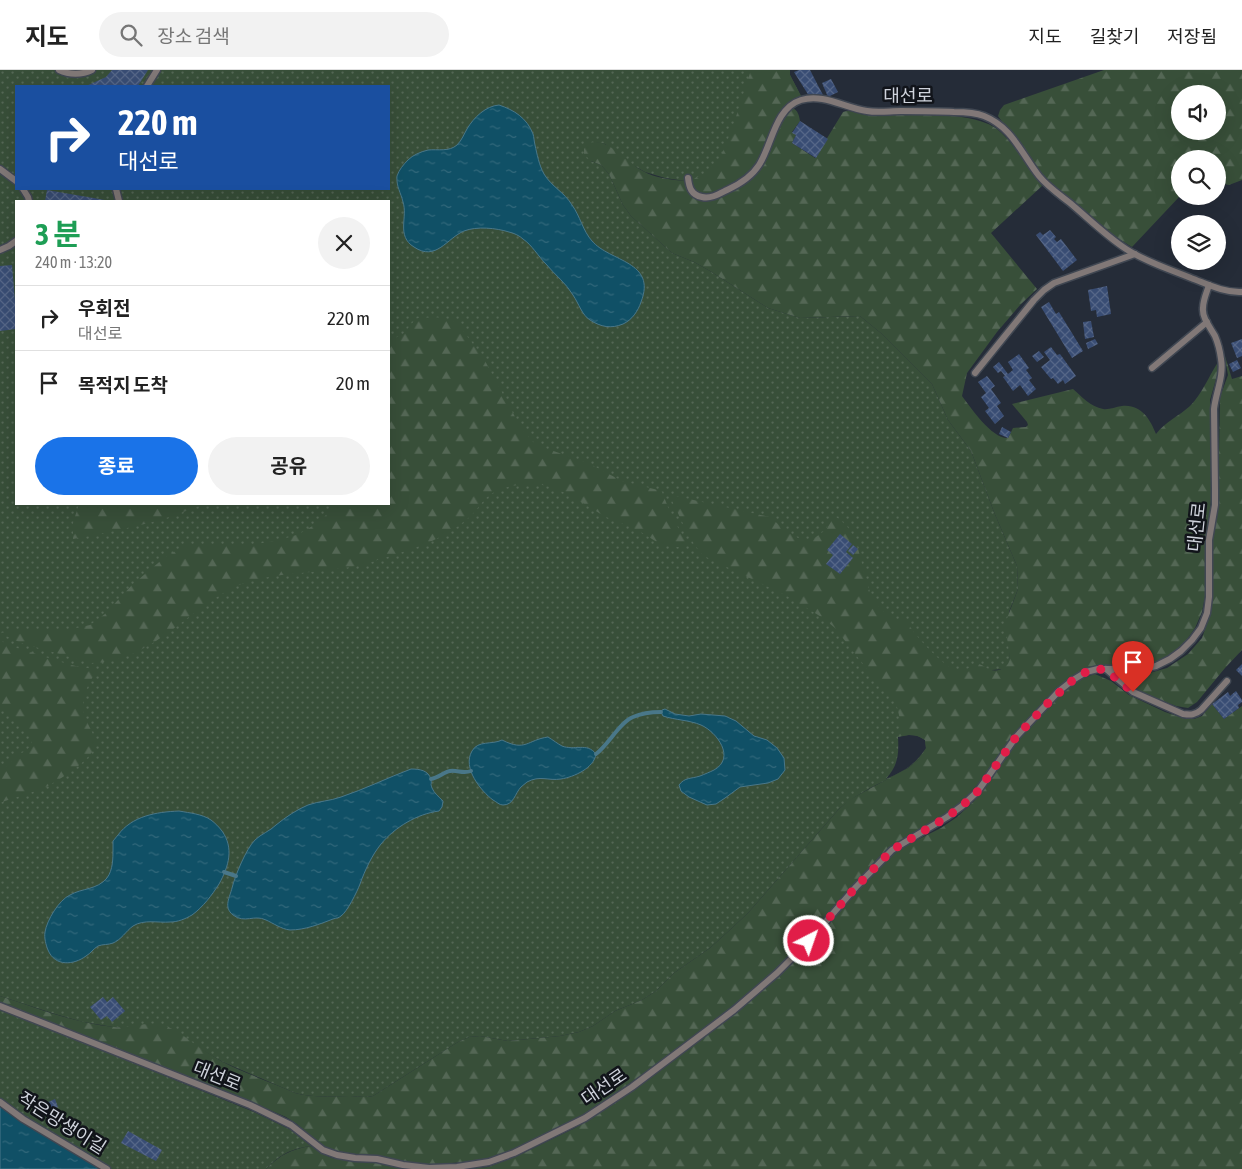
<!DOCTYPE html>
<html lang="ko">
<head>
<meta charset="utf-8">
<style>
  body { margin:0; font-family:"Asap Condensed","Noto Sans KR",sans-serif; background:#f2f2f2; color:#222; height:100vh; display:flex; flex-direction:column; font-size:19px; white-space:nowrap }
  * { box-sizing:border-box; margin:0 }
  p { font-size:16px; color:#767676 }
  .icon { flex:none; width:28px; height:28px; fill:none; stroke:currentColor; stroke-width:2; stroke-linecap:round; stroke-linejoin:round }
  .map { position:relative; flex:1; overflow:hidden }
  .details { position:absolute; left:15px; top:130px; width:375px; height:305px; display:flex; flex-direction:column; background:#fff; border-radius:0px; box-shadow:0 5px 20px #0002 }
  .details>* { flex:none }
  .top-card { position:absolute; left:15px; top:15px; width:375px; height:105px; border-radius:0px; box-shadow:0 5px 20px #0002; background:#1a4fa0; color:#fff; overflow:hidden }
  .controls { position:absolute; left:1171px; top:15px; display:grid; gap:10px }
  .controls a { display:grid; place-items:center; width:55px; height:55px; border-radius:50%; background:#fff; box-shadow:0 5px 20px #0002; font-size:25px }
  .pin { position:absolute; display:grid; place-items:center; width:42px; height:42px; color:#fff; margin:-51px -21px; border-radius:50% 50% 50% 0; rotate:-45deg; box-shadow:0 0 5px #0007 }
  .pin .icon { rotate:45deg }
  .me { position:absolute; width:55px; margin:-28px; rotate:41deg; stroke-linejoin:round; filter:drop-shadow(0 0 4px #0008) }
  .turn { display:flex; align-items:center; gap:18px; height:105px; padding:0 20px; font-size:22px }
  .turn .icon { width:65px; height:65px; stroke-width:2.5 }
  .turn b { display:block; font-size:35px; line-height:42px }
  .round { display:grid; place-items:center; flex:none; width:52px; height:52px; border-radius:26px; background:#f2f2f2 }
  .head { display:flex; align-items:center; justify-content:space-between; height:85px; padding:0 20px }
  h1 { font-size:30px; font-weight:700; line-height:38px; color:#1e9e55 }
  .action { display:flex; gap:10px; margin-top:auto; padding:10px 20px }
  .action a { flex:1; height:58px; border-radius:30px; background:#1a73e8; color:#fff; font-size:20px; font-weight:700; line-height:58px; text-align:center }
  .action a+a { background:#f2f2f2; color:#222 }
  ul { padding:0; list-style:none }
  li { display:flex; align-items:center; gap:15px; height:65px; padding:0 20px; border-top:1px solid #e0e0e0 }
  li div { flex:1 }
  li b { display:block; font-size:19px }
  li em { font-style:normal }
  header { display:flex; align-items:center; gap:30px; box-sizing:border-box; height:70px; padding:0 25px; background:#fff; border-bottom:1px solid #e0e0e0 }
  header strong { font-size:24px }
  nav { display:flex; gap:28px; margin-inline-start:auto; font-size:18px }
  .search { width:350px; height:45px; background:#f2f2f2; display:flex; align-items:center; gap:12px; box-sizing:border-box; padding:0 18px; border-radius:28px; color:#767676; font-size:19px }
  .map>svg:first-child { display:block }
</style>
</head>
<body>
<header>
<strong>지도</strong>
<div class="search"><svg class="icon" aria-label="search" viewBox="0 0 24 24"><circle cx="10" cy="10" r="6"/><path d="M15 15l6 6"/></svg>장소 검색</div>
<nav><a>지도</a><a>길찾기</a><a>저장됨</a></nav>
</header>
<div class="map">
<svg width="1242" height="1099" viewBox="0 0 1242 1099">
  <defs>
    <pattern id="grass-dots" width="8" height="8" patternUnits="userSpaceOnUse" patternTransform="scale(1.25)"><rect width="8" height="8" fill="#384f39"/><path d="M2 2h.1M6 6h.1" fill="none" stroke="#546755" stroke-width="1.8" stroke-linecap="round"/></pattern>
    <pattern id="forest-firs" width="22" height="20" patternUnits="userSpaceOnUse" patternTransform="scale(1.25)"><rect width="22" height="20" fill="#384f39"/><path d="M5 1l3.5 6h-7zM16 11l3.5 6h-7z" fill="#546755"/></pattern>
    <pattern id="water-ripples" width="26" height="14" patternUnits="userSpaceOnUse" patternTransform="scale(1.25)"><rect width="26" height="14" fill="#105066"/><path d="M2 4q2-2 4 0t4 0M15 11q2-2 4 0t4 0" fill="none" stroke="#32687b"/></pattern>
    <pattern id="building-cross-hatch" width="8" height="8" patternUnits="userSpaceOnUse" patternTransform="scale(1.25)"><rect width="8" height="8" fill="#394d74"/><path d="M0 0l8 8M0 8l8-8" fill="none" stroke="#556687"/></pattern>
  </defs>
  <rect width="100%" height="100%" fill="#252c38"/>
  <!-- grass -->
  <g fill="url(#grass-dots)" fill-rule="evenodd">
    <path d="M 0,0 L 790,0 L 790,5 L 801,26 L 790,31 L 779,43 L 757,93 L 749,101 L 732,113 L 718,121 L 707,124 L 693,117 L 692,112 L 665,108 L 645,102 L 631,94 L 605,74 L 595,72 L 591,91 L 601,95 L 609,104 L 623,135 L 631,146 L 672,183 L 694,192 L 710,201 L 768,238 L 800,248 L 860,246 L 882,264 L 932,314 L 948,350 L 971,381 L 994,442 L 1017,496 L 1018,519 L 1009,542 L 1010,593 L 1004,599 L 992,600 L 932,667 C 928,676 924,685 917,691 C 909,698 899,703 890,708 C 872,717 854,726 839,739 L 748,843 L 732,858 L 710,878 L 674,903 L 656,921 L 642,930 L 615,941 L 593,956 L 579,962 L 560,966 L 508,971 L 480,966 L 469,967 L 458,972 L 373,1026 C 363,1028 359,1026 350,1026 C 331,1026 313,1028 295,1023 L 223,992 L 204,981 L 151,954 L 124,958 L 113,957 L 83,952 L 55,944 L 0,926 ZM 16,16 L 389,16 L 389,119 L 16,119 ZM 16,131 L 389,131 L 389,434 L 16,434 ZM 909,665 L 918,666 L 925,670 L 926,678 C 915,695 904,701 886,709 C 898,695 899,685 898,667 Z"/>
    <path d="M 0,939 L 254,1042 L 291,1060 L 311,1076 C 290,1079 281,1084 266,1099 L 103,1099 L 0,1035 Z"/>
  </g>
  <!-- forest -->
  <g fill="url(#forest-firs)" fill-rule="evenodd">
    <path d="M 751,0 L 790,0 L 790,5 L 801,26 C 798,27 794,28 791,30 C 775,40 767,75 757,91 C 751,102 738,110 727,116 C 717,121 709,125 698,123 L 693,117 L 692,112 L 695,108 L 705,104 L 719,89 L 725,77 L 734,53 Z"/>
    <path d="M 1104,0 L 1242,0 L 1242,110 L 1229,115 L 1218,113 L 1218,89 L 1180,89 L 1180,126 L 1132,177 L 1114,166 L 1089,144 L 1054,116 L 1044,107 L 1013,63 L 1003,53 L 998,46 L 1000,40 L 1004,35 ZM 1180,24 L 1218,24 L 1218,61 L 1180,61 Z"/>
    <path d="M 793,38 C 798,41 799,45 800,51 L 792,62 L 796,65 L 792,73 L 815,88 L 843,42 C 851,39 857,44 865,45 C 871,45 876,45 881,44 C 908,43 975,42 997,59 C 1013,72 1029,98 1042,116 L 991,163 L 1037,219 L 1021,234 L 997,262 L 967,303 L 962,326 C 971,338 992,369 1008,368 L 1013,358 L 1026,357 L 1028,355 L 1027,352 L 1012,334 L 1073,319 C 1081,326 1091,337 1103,339 C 1109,340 1115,337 1122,336 C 1141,334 1150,349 1156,364 C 1165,352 1179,346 1190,336 C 1202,324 1209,306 1218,292 L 1218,302 L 1210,330 L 1212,421 L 1205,484 L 1205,526 L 1202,542 L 1195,558 L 1183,575 L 1170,585 L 1156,592 L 1143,596 L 1095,597 L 1084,600 L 1074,606 L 1057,619 L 1013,665 L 981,711 L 967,726 L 952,740 L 893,776 L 773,904 L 736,935 L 679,979 L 584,1045 L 521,1076 L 494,1087 L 474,1091 L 430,1095 L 411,1093 L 376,1086 L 339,1083 L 322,1076 L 297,1054 L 286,1047 L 218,1018 L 67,960 L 0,933 L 0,926 C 37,938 74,953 114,957 C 130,959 146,951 163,955 C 179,960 190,972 205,981 C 210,984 216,988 221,991 C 244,1003 270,1012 295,1023 C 313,1028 331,1026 350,1026 C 359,1026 363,1028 373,1026 L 458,972 L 469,967 L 480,966 L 508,971 L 560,966 L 579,962 L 593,956 L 615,941 L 642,930 L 656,921 L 674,903 L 710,878 L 732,858 L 748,843 L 839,739 L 848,731 L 858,725 L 908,698 L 918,690 L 926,679 L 925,670 C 914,663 910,664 898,667 L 900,649 L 897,637 L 892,628 L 867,599 L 835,558 L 823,548 L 787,526 L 704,486 C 689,472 680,445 670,427 L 671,425 L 770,447 L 785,460 L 798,468 L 810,470 L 816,467 L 824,461 L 830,453 L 833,445 C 841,450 848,456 852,464 C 866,491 861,521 885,543 C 891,548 899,551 907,550 C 909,561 945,598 957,601 C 966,602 971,595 979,594 C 983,595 987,599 991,600 C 1000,602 1009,597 1010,588 L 1005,554 L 1018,519 L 1017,496 L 994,442 L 971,381 L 948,350 L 932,314 L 882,264 L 860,246 L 800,248 L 768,238 L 710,201 L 694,192 L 672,183 L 631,146 L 623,135 L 609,104 L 601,95 L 591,91 L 584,84 L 584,79 L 588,73 C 589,73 594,72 596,72 C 611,72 629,94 643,101 C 655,108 672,110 686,111 L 699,129 L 707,131 L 714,129 L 756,104 L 784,49 L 788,42 Z"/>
    <path d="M 418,248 C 431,248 447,245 458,254 L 484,289 L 521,358 L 532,371 L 539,376 L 588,393 L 622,411 L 658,420 L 662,422 L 672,447 L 687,473 L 686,477 L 684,478 C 676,476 668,477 661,474 C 652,470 644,463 635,459 C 625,454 614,451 604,446 C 583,434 561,416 536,414 C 519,414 499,416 486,428 C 479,436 474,444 466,450 C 455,459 440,468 427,473 C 413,479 398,483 384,488 C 373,491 362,496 351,497 C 331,500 311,502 291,504 C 274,506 255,508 239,515 C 187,538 153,592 91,593 L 21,573 L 0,563 L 8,562 L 17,559 L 72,559 L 90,555 L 105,544 L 132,515 L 164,488 L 179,479 L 189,475 L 209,476 L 251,475 L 280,470 L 299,464 L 319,452 L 337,434 L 389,434 L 389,271 L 403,264 L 414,251 Z"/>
    <polygon points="1224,283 1232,309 1242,306 1242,580 1225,598 1197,632 1188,638 1176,636 1145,624 1129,614 1120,606 1122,604 1127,602 1146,604 1167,598 1188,584 1202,568 1211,542 1213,518 1212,473 1218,440 1220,327 1228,305"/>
    <path d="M 79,434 L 203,434 C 162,453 117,460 73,469 L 73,453 Z"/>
    <path d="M 0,570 C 9,576 20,579 30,582 C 48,588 66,594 84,598 C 88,598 92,598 96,599 L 97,601 C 86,616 78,634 87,652 C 90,659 95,665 95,673 C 96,688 60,709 48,716 C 33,723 15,727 0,733 L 0,701 C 7,696 14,692 14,683 L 19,684 C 51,671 14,648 0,638 Z"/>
    <polygon points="1095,604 1111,611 1129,625 1165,642 1186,649 1194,649 1202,646 1212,634 1224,649 1242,636 1242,1099 467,1099 488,1097 517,1086 575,1058 602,1041 667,994 751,930 801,882 854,823 891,785 901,778 941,758 957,747 974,731 986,715 1005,686 1020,666 1046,638 1068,618 1083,608"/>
    <path d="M 311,1076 L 321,1083 L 332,1088 L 351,1091 L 375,1092 L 402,1099 L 266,1099 C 280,1085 291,1079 311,1076 Z"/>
  </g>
  <!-- water -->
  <g fill="url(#water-ripples)" stroke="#497789">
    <path d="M 499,35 C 514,40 527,48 533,64 C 534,67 534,71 535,75 C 537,84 539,95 544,104 C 551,116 565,123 572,135 C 580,146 583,161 592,171 C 610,192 657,191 641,232 C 638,241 632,250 623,254 C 611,259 601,257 590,250 C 582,245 579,234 573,225 C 566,213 555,205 546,194 C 538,186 532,175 523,169 C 520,166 514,163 509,162 C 496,158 477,156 464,161 C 447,168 436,192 414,177 C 396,166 408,147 403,132 C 401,123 396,116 397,106 C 399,100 403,95 408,90 C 413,85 420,82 428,80 C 438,79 449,82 457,75 C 462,70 464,64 467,59 C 474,47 486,36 499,35 Z"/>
    <path d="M 665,639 L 675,644 L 689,646 L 701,644 L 725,646 L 736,651 L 754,666 L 767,670 L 777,678 L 784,688 L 785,700 L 778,709 L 768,713 L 740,717 L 725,728 L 716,734 L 707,735 L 689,727 L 681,721 L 679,715 C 685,707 691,709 700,706 C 705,704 710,702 714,700 C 736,688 717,662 701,655 C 689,650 675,650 663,646 L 661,642 L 662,640 Z"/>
    <path d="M 548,667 C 553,670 558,674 562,676 C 574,681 587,672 596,684 C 594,698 574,707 561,709 C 548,711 540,705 527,712 C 525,714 523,715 521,717 C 515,723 514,735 503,735 C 499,735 497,732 493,730 C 481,721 462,698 472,681 C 478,670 492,675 502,670 C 526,682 527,670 548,667 Z"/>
    <path d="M 411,699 C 419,699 429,700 431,710 C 432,716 430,712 432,718 C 434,723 439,727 443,731 L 442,737 L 439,741 C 417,744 395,757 381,774 C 372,785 365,800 360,814 C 357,822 347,842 341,846 C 339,848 336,848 333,849 C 320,854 305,860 290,860 C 281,859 273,853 266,850 C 254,844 245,854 233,845 C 223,837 230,827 232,818 C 235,806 246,779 255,770 C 261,764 270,761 276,755 C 286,747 296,740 308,735 C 319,731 330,731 341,727 C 365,719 387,708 411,699 Z"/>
    <path d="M 179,741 C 190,743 202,744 211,750 C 215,753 219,757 222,761 C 234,778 229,796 219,814 C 212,825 203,837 192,845 C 185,849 178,852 170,852 C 158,853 144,849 133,856 C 126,861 121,870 113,873 C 108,875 103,874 98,876 C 93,879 91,883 86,886 C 74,895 55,897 48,880 C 46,875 44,868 45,862 C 47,850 59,830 70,825 C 82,818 97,820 107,808 C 113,800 113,788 113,779 C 113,776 113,774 113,771 C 114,770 117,766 118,765 C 132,746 156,742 179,741 Z"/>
    <polygon points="0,1035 103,1099 0,1099"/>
  </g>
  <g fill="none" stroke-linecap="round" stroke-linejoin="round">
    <!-- stream -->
    <g stroke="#497789" stroke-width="4">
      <path d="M 596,684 C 609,674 620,652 633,647 C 642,643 651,642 661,642"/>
      <path d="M 431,709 C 438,708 444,702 450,701 C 458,700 463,704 471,701"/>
      <polyline points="224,802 236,806"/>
    </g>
  </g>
  <!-- building -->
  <g fill="url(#building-cross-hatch)">
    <polygon points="112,0 148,0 138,16 86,16 106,7"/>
    <polygon points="799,0 810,0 823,25 809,26 794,2"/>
    <polygon points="831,9 838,22 828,27 822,13"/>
    <polygon points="800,51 828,69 816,88 792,73 796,65 792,63"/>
    <polygon points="47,120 105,130 105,131 45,131"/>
    <polygon points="1050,160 1056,167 1054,169 1057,172 1061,169 1077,190 1063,201 1036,165 1040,162 1043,165"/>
    <polygon points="12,195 16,243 16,259 0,261 0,196"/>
    <polygon points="1107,216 1111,244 1097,247 1096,240 1091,241 1088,220"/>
    <polygon points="1049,232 1056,244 1059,242 1083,281 1072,288 1041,237"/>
    <polygon points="1091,251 1094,267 1085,269 1083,252"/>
    <polygon points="1095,269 1098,274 1088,279 1086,273"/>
    <polygon points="1242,269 1242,286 1237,288 1231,273"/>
    <polygon points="1051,277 1057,285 1060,284 1076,306 1065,314 1063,310 1058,314 1053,308 1051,309 1041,297 1050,290 1044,282"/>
    <polygon points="1039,281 1044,287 1037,292 1032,286"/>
    <polygon points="1019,284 1029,298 1026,300 1032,308 1029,310 1036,319 1028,326 1020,315 1013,321 1003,307 1005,306 1001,301 998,303 993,297 999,292 1008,304 1013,300 1008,292"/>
    <polygon points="1237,290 1241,298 1233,302 1229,294"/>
    <polygon points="987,306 995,316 991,319 1001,333 997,336 1004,346 995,354 985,341 989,338 981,327 986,323 978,312"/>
    <polygon points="1002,357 1011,362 1008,368 999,364"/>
    <polygon points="840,464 852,474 846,482 853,488 840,504 826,494 833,485 827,480"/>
    <polygon points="853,475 858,479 853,485 848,481"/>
    <polygon points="1242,594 1242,606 1236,600"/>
    <polygon points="1236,621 1242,630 1242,632 1238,635 1239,638 1224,649 1212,634 1228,622 1230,626"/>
    <polygon points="103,927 107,932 113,927 125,941 112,952 107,946 101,950 90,937"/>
    <polygon points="55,1029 58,1037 47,1041 44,1034"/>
    <polygon points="128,1061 162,1080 156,1091 121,1073"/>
  </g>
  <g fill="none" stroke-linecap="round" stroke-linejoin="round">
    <defs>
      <g id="service">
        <path d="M 59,0 C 69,5 82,5 92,0"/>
        <polyline points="147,16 157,0"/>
        <polyline points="0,99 16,111"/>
        <path d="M 688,108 C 689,117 691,125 702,127 C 711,129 719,124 727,120 C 738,115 752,106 759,95 C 772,75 775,38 801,30 C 823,23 845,38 867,41 C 878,43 890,41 901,41 C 918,41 936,41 954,42 C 963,42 974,42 984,46 C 1012,57 1021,83 1039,106 C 1048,117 1060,125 1070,133 C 1089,149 1106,166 1126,179 C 1146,192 1169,199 1191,208 C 1207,214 1224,223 1242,222"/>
        <polyline points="23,119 28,127 29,131"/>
        <polyline points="116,119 119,131"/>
        <polyline points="0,180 9,176 16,171"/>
        <polyline points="1152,298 1207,252"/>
        <polyline points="975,303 1034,230 1044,220 1054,213 1135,184"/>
        <path d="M 1106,599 L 1133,622 L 1183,644 C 1191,645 1195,645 1201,640 L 1227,611"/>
        <path d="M 0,936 L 250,1035 L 291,1055 L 323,1080 L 337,1085 L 355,1088 L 377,1089 L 403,1095 L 429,1098 L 457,1097 L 489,1092 L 514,1083 L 585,1048 L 632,1017 L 734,940 L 777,903 L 809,871 L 856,817 L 892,780 L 947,747 L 962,736 L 978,721 L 1016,667 L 1059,621 L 1073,610 L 1086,602 L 1098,599 L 1143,599 L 1156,596 L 1170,589 L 1181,581 L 1192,570 L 1201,558 L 1207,543 L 1209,527 L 1209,470 L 1215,435 L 1215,419 L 1214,339 C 1216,322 1224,306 1221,289 C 1220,281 1218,273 1215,266 C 1210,257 1202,248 1203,238 C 1203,230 1207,222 1209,215"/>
        <polyline points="0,1032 23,1049 107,1099"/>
      </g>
    </defs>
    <!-- service casing -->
    <use href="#service" stroke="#404752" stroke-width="9"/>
    <!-- service -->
    <use href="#service" stroke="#817877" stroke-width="6"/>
  </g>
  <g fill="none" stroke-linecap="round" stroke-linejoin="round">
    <!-- route -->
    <polyline stroke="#e11d48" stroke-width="9" stroke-dasharray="0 16.2" points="809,871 856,817 892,780 947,747 962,736 978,721 1016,667 1048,633 1073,610 1086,602 1098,599 1106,600 1133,622"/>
  </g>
  <g text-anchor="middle" stroke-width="5" stroke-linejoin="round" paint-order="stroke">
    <!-- street labels -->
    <g font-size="18" fill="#cfd3dc" stroke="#11141a">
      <text x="908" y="32">대선로</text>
      <text transform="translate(1197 457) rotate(-84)" y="6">대선로</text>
      <text transform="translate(217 1006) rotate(22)" y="6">대선로</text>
      <text transform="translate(604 1017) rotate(-34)" y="6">대선로</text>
      <text transform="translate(62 1053) rotate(32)" y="6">작은망생이길</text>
    </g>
  </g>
</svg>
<div class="controls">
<a><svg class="icon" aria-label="sound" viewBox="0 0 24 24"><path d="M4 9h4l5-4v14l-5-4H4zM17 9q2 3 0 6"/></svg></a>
<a><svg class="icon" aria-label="search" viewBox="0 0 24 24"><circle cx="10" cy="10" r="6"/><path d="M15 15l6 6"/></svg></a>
<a><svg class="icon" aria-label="layers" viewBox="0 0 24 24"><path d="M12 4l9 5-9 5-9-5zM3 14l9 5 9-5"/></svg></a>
</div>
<div class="pin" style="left:1133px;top:622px;background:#d93025"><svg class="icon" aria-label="arrive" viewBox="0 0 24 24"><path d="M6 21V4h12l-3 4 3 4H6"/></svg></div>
<svg class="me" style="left:809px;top:871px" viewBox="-20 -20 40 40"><circle r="17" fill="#e11d48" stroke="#fff" stroke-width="3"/><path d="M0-11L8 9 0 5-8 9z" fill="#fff"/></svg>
<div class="top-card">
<div class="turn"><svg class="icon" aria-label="right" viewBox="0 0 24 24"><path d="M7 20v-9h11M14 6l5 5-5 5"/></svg><div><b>220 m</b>대선로</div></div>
</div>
<section class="details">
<div class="head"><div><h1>3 분</h1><p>240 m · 13:20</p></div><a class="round"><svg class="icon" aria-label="close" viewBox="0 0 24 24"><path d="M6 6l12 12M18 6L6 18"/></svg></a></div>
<ul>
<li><svg class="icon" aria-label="right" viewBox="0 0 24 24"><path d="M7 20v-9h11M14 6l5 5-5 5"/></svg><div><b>우회전</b><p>대선로</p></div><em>220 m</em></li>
<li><svg class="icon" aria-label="arrive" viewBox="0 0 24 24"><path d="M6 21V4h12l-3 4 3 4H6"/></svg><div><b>목적지 도착</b></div><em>20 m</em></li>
</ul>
<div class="action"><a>종료</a><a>공유</a></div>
</section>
</div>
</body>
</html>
